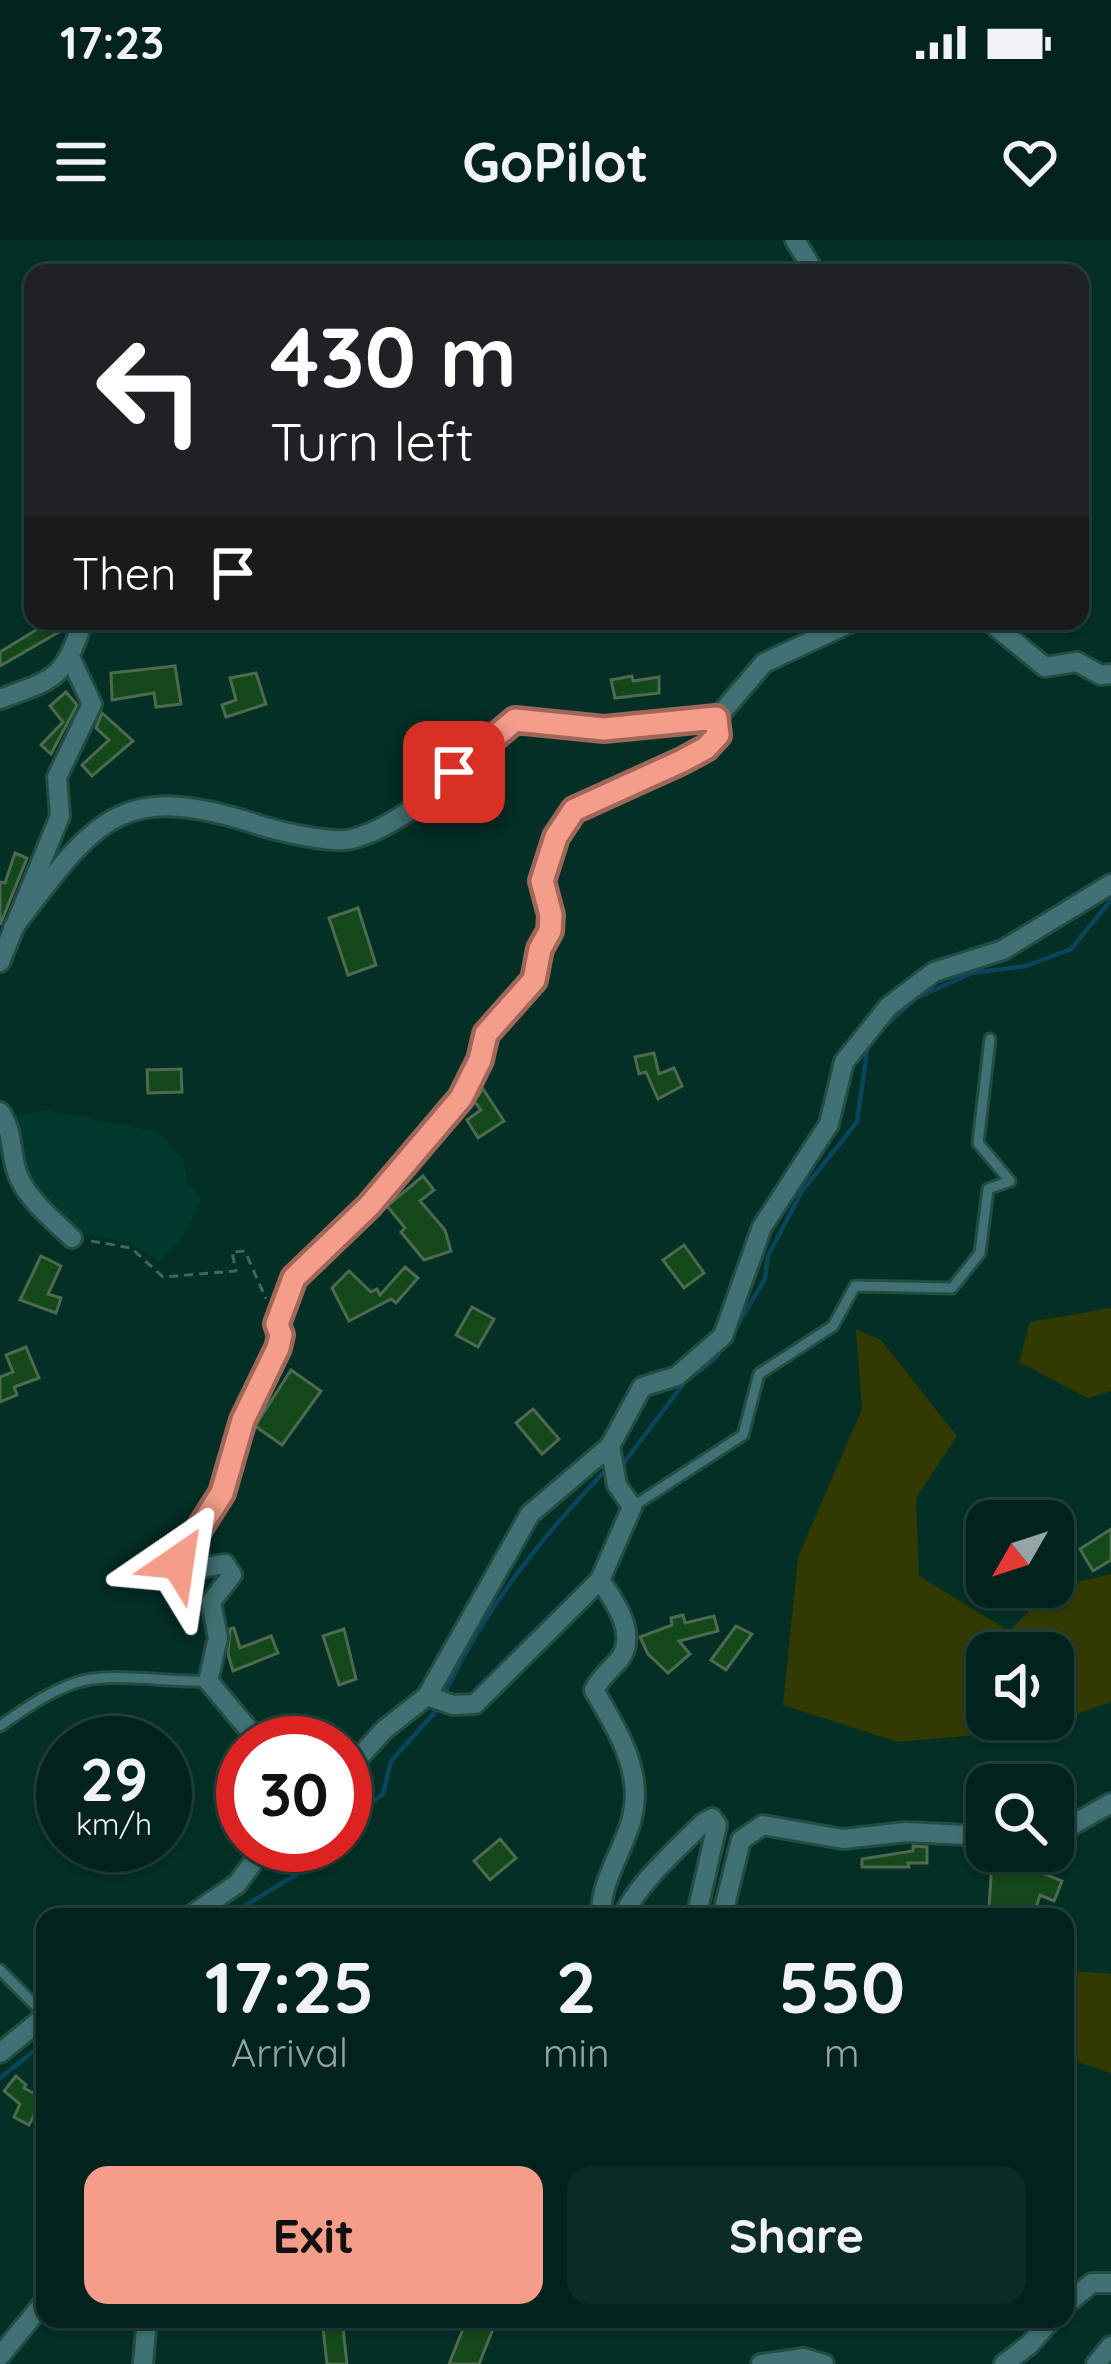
<!DOCTYPE html>
<html lang="en">
<head>
<meta charset="utf-8">
<style>
  body { margin:0; font-family:Quicksand,sans-serif; background:#0c2b25; color:#f1f3f6; height:100vh; display:flex; flex-direction:column; font-size:45px; white-space:nowrap }
  * { box-sizing:border-box; margin:0 }
  p { font-size:39px; color:#96a4a3 }
  .icon { flex:none; width:66px; height:66px; fill:none; stroke:currentColor; stroke-width:2; stroke-linecap:round; stroke-linejoin:round }
  .map { position:relative; flex:1; overflow:hidden }
  .drawer { position:absolute; left:36px; top:1668px; width:1038px; height:420px; display:flex; flex-direction:column; background:#02231c; border-radius:24px; box-shadow:0 3px 9px #0004,0 0 0 3px #23403b }
  .drawer>* { flex:none }
  .banner { position:absolute; left:24px; top:24px; width:1065px; height:366px; border-radius:24px; box-shadow:0 3px 9px #0004,0 0 0 3px #23403b; background:#202124; color:#fff; overflow:hidden }
  .needle { width:78px; rotate:231deg }
  .buttons { position:absolute; left:966px; top:1260px; display:grid; gap:24px }
  .buttons a { display:grid; place-items:center; width:108px; height:108px; border-radius:24px; background:#02231c; box-shadow:0 3px 9px #0004,0 0 0 3px #23403b; font-size:60px }
  .speed { position:absolute; left:36px; top:1476px; display:flex; gap:24px; font-size:60px; font-weight:700; text-align:center }
  .speed>* { display:grid; place-content:center; width:156px; height:156px; border-radius:50%; background:#02231c; box-shadow:0 3px 9px #0004,0 0 0 3px #23403b; line-height:1 }
  .speed small { font-size:30px; font-weight:400 }
  .speed .limit { border:18px solid #d22; background:#fff; color:#111 }
  .pin { position:absolute; display:grid; place-items:center; width:102px; height:102px; color:#fff; margin:-51px; border-radius:24px; box-shadow:0 6px 18px #0006 }
  .me { position:absolute; width:132px; margin:-66px; rotate:32deg; stroke-linejoin:round; filter:drop-shadow(0 0 9px #0008) }
  .turn { display:flex; align-items:center; gap:42px; height:252px; padding:0 48px; font-size:54px }
  .turn .icon { width:156px; height:156px; stroke-width:2.5 }
  .turn b { display:block; font-size:84px; line-height:102px }
  .then { display:flex; align-items:center; height:114px; padding:0 48px; background:#0003; gap:24px; font-size:45px }
  .eta { display:flex; justify-content:space-evenly; align-items:center; height:204px; text-align:center }
  .eta b { font-size:72px; font-weight:800; line-height:84px }
  .cta { display:flex; gap:24px; margin-top:auto; padding:24px 48px }
  .cta a { flex:1; height:138px; border-radius:24px; background:#f49d8b; color:#111; font-size:48px; font-weight:800; line-height:138px; text-align:center }
  .cta a+a { background:#0c2b25; color:#f1f3f6 }
  .status { display:flex; justify-content:space-between; align-items:center; height:84px; padding:0 60px; background:#02231c; direction:ltr }
  .status svg { height:33px; fill:currentColor }
  header { display:flex; justify-content:space-between; align-items:center; height:156px; padding:0 48px; background:#02231c; font-size:54px; font-weight:800 }
  .map>svg:first-child { display:block }
</style>
</head>
<body>
<div class="status"><b>17:23</b><svg viewBox="0 0 49 12"><path d="M0 12V9h3v3zM5 12V6h3v6zM10 12V3h3v9zM15 12V0h3v12zM26 1h20v11H26zM47 4h2v5h-2z"/></svg></div>
<header><svg class="icon" aria-label="menu" viewBox="0 0 24 24"><path d="M4 6h16M4 12h16M4 18h16"/></svg>GoPilot<svg class="icon" aria-label="heart" viewBox="0 0 24 24"><path d="M12 20l-8-8c-3-5 5-10 8-4 3-6 11-1 8 4z"/></svg></header>
<div class="map">
<svg width="1111" height="2124" viewBox="0 0 1111 2124">
  <rect width="100%" height="100%" fill="#032f25"/>
  <!-- built -->
  <polygon fill="#003a2e" points="47,870 158,892 183,920 188,943 201,959 183,997 159,1021 130,1003 79,993 57,977 35,946 15,901 12,877"/>
  <!-- green -->
  <g fill="#333a01" fill-rule="evenodd">
    <polygon points="1111,1068 1111,1151 1088,1158 1019,1122 1030,1082"/>
    <path d="M 856,1089 L 881,1100 L 957,1196 L 916,1258 L 919,1336 L 1009,1391 L 1052,1348 L 1111,1334 L 1111,1462 L 1031,1490 L 898,1502 L 783,1465 L 798,1317 L 862,1169 ZM 987,1413 L 1053,1413 L 1053,1479 L 987,1479 Z"/>
    <polygon points="1065,1730 1111,1734 1111,1833 1065,1818"/>
  </g>
  <g fill="none" stroke-linecap="round" stroke-linejoin="round">
    <!-- stream -->
    <g stroke="#09465e" stroke-width="4.5">
      <polyline points="880,791 916,758 972,733 1026,726 1071,709 1111,660"/>
      <polyline points="734,1091 765,1039 768,1016 802,951 857,882 868,804"/>
      <polyline points="623,1224 684,1143 716,1118 724,1105"/>
      <path d="M 446,1451 C 485,1368 541,1298 604,1232"/>
      <polyline points="345,1593 356,1575 383,1554 391,1521 437,1470"/>
      <polyline points="226,1677 302,1631 333,1605"/>
      <polyline points="0,1838 45,1802"/>
    </g>
  </g>
  <!-- building -->
  <g fill="#13481a" stroke="#4f6950" stroke-width="3">
    <polygon points="51,381 69,381 66,388 0,426 0,412"/>
    <polygon points="175,426 181,464 156,467 154,453 112,460 111,433"/>
    <polygon points="256,433 266,464 226,477 222,465 236,460 230,438"/>
    <polygon points="632,436 633,441 659,437 659,453 615,458 611,440"/>
    <polygon points="66,452 77,465 51,514 41,505 63,482 50,466"/>
    <polygon points="102,473 133,501 92,536 82,525 109,500 96,488"/>
    <polygon points="15,613 27,618 0,685 0,642 5,643"/>
    <polygon points="358,668 376,725 348,735 329,678"/>
    <polygon points="654,813 659,834 674,828 682,846 658,859 646,832 639,834 635,817"/>
    <polygon points="181,829 182,852 148,853 147,830"/>
    <polygon points="483,849 504,881 478,898 467,880 481,870 474,861"/>
    <polygon points="423,936 434,950 420,961 445,990 451,1011 424,1020 401,992 405,988 387,966"/>
    <polygon points="684,1005 704,1033 684,1048 663,1020"/>
    <polygon points="41,1016 61,1026 48,1054 61,1058 56,1073 20,1060"/>
    <polygon points="405,1027 418,1038 396,1063 391,1059 349,1081 332,1048 349,1031 371,1052 377,1049 380,1055"/>
    <polygon points="472,1067 494,1079 478,1107 456,1095"/>
    <polygon points="26,1107 39,1138 14,1147 17,1155 0,1162 0,1137 13,1132 6,1115"/>
    <polygon points="291,1130 321,1151 282,1205 255,1186"/>
    <polygon points="533,1169 559,1199 542,1214 516,1183"/>
    <polygon points="1111,1289 1111,1320 1093,1331 1080,1309"/>
    <polygon points="683,1375 685,1383 714,1376 718,1391 679,1401 690,1414 668,1433 648,1414 640,1397 672,1385 671,1378"/>
    <polygon points="736,1386 752,1394 726,1430 711,1420"/>
    <polygon points="234,1388 240,1408 271,1396 278,1413 233,1431 228,1414 230,1389"/>
    <polygon points="344,1389 356,1439 339,1445 323,1396"/>
    <polygon points="500,1599 516,1618 490,1640 474,1621"/>
    <polygon points="913,1606 927,1607 927,1623 908,1623 909,1627 862,1627 862,1619 913,1611"/>
    <polygon points="992,1621 1015,1622 1062,1641 1054,1661 1040,1655 1033,1677 1016,1674 1018,1670 989,1668"/>
    <polygon points="16,1836 26,1845 24,1848 43,1858 29,1885 14,1877 20,1864 4,1851"/>
    <polygon points="322,2079 342,2079 347,2124 327,2124"/>
    <polygon points="467,2079 495,2084 479,2124 449,2124"/>
  </g>
  <g fill="none" stroke-linecap="round" stroke-linejoin="round">
    <defs>
      <g id="service">
        <polyline points="632,1267 743,1195 759,1134 833,1086 855,1046 952,1048 980,1013 988,949 1010,941 978,903 990,799"/>
        <path d="M 0,1486 C 23,1470 48,1452 75,1443 C 108,1431 170,1443 208,1441"/>
        <polyline points="0,1730 45,1775"/>
      </g>
      <g id="minor">
        <polyline points="795,0 815,33"/>
        <polyline points="989,381 1045,427 1077,422 1101,435 1111,434"/>
        <path d="M 0,459 C 55,439 64,439 83,381"/>
        <path d="M 13,688 C 96,580 118,538 262,586 C 282,592 333,604 352,599 C 411,584 469,519 515,480 L 605,489 L 717,478 L 764,423 L 854,381"/>
        <polyline points="0,722 60,576 57,537 92,464 71,419"/>
        <path d="M 0,872 C 13,891 10,908 16,929 C 23,956 52,979 72,998"/>
        <path d="M 600,1340 C 614,1361 639,1394 619,1420 C 610,1430 601,1437 594,1450 C 614,1485 640,1524 634,1567 C 629,1605 600,1636 601,1677"/>
        <polyline points="427,1456 453,1465 475,1464 600,1340 632,1267 617,1245 610,1206"/>
        <polyline points="260,1503 208,1441 218,1398 211,1362 232,1335 225,1324 187,1330 177,1325 222,1253 243,1180 278,1108 281,1095 277,1084 294,1038 369,966 461,858 480,820 486,794 534,740 540,709 549,691 551,675 542,641 556,597 580,565 658,533 706,508 718,495 717,478"/>
        <polyline points="345,1533 384,1490 427,1456 530,1274 610,1206 642,1147 677,1136 723,1096 762,987 829,884 844,822 889,766 934,732 1003,710 1111,644"/>
        <polyline points="1053,1596 1111,1563"/>
        <polyline points="189,1677 237,1644 266,1605"/>
        <path d="M 623,1677 C 635,1646 679,1607 703,1583 L 712,1578 L 717,1585 L 696,1677"/>
        <polyline points="722,1677 741,1600 763,1585 843,1599 906,1592 987,1596"/>
        <polyline points="0,1813 45,1776"/>
        <polyline points="1065,2065 1092,2043 1111,2043"/>
        <polyline points="0,2116 45,2061"/>
        <polyline points="143,2124 147,2079"/>
        <polyline points="761,2124 804,2118 824,2124"/>
        <polyline points="1004,2124 1029,2105 1052,2079"/>
        <polyline points="1096,2124 1111,2106"/>
      </g>
    </defs>
    <!-- service casing -->
    <use href="#service" stroke="#234c42" stroke-width="15"/>
    <!-- minor casing -->
    <use href="#minor" stroke="#234c42" stroke-width="24"/>
    <!-- path -->
    <polyline stroke="#41665d" stroke-width="3" stroke-dasharray="9 6" stroke-linecap="butt" points="91,1001 131,1008 163,1037 236,1031 232,1012 245,1011 266,1059"/>
    <!-- service -->
    <use href="#service" stroke="#417174" stroke-width="9"/>
    <!-- minor -->
    <use href="#minor" stroke="#417174" stroke-width="18"/>
  </g>
  <g fill="none" stroke-linecap="round" stroke-linejoin="round">
    <defs>
      <polyline id="route" points="178,1322 222,1253 243,1180 278,1108 281,1095 277,1084 294,1038 369,966 461,858 480,820 486,794 534,740 540,709 550,691 551,675 542,641 556,597 574,570 682,521 706,508 718,495 716,478 604,489 515,480 454,532"/>
    </defs>
    <!-- route casing -->
    <use href="#route" stroke="#9f665a" stroke-width="30"/>
    <!-- route -->
    <use href="#route" stroke="#f49d8b" stroke-width="21"/>
  </g>
</svg>
<div class="buttons">
<a><svg class="needle" viewBox="-14 -14 28 28"><path d="M0-13l5 13h-10z" fill="#e53935"/><path d="M0 13l5-13h-10z" fill="#96a4a3"/></svg></a>
<a><svg class="icon" aria-label="sound" viewBox="0 0 24 24"><path d="M4 9h4l5-4v14l-5-4H4zM17 9q2 3 0 6"/></svg></a>
<a><svg class="icon" aria-label="search" viewBox="0 0 24 24"><circle cx="10" cy="10" r="6"/><path d="M15 15l6 6"/></svg></a>
</div>
<div class="speed"><div>29<small>km/h</small></div><div class="limit">30</div></div>
<div class="pin" style="left:454px;top:532px;background:#d93025"><svg class="icon" aria-label="arrive" viewBox="0 0 24 24"><path d="M6 21V4h12l-3 4 3 4H6"/></svg></div>
<svg class="me" style="left:178px;top:1322px" viewBox="-20 -20 40 40"><path d="M0-17L14 15 0 8-14 15z" fill="#f49d8b" stroke="#fff" stroke-width="4"/></svg>
<div class="banner">
<div class="turn"><svg class="icon" aria-label="left" viewBox="0 0 24 24"><path d="M17 20v-9H6M10 6l-5 5 5 5"/></svg><div><b>430 m</b>Turn left</div></div>
<div class="then">Then<svg class="icon" aria-label="arrive" viewBox="0 0 24 24"><path d="M6 21V4h12l-3 4 3 4H6"/></svg></div>
</div>
<section class="drawer">
<div class="eta">
<div><b>17:25</b><p>Arrival</p></div>
<div><b>2</b><p>min</p></div>
<div><b>550</b><p>m</p></div>
</div>
<div class="cta"><a>Exit</a><a>Share</a></div>
</section>
</div>
</body>
</html>
